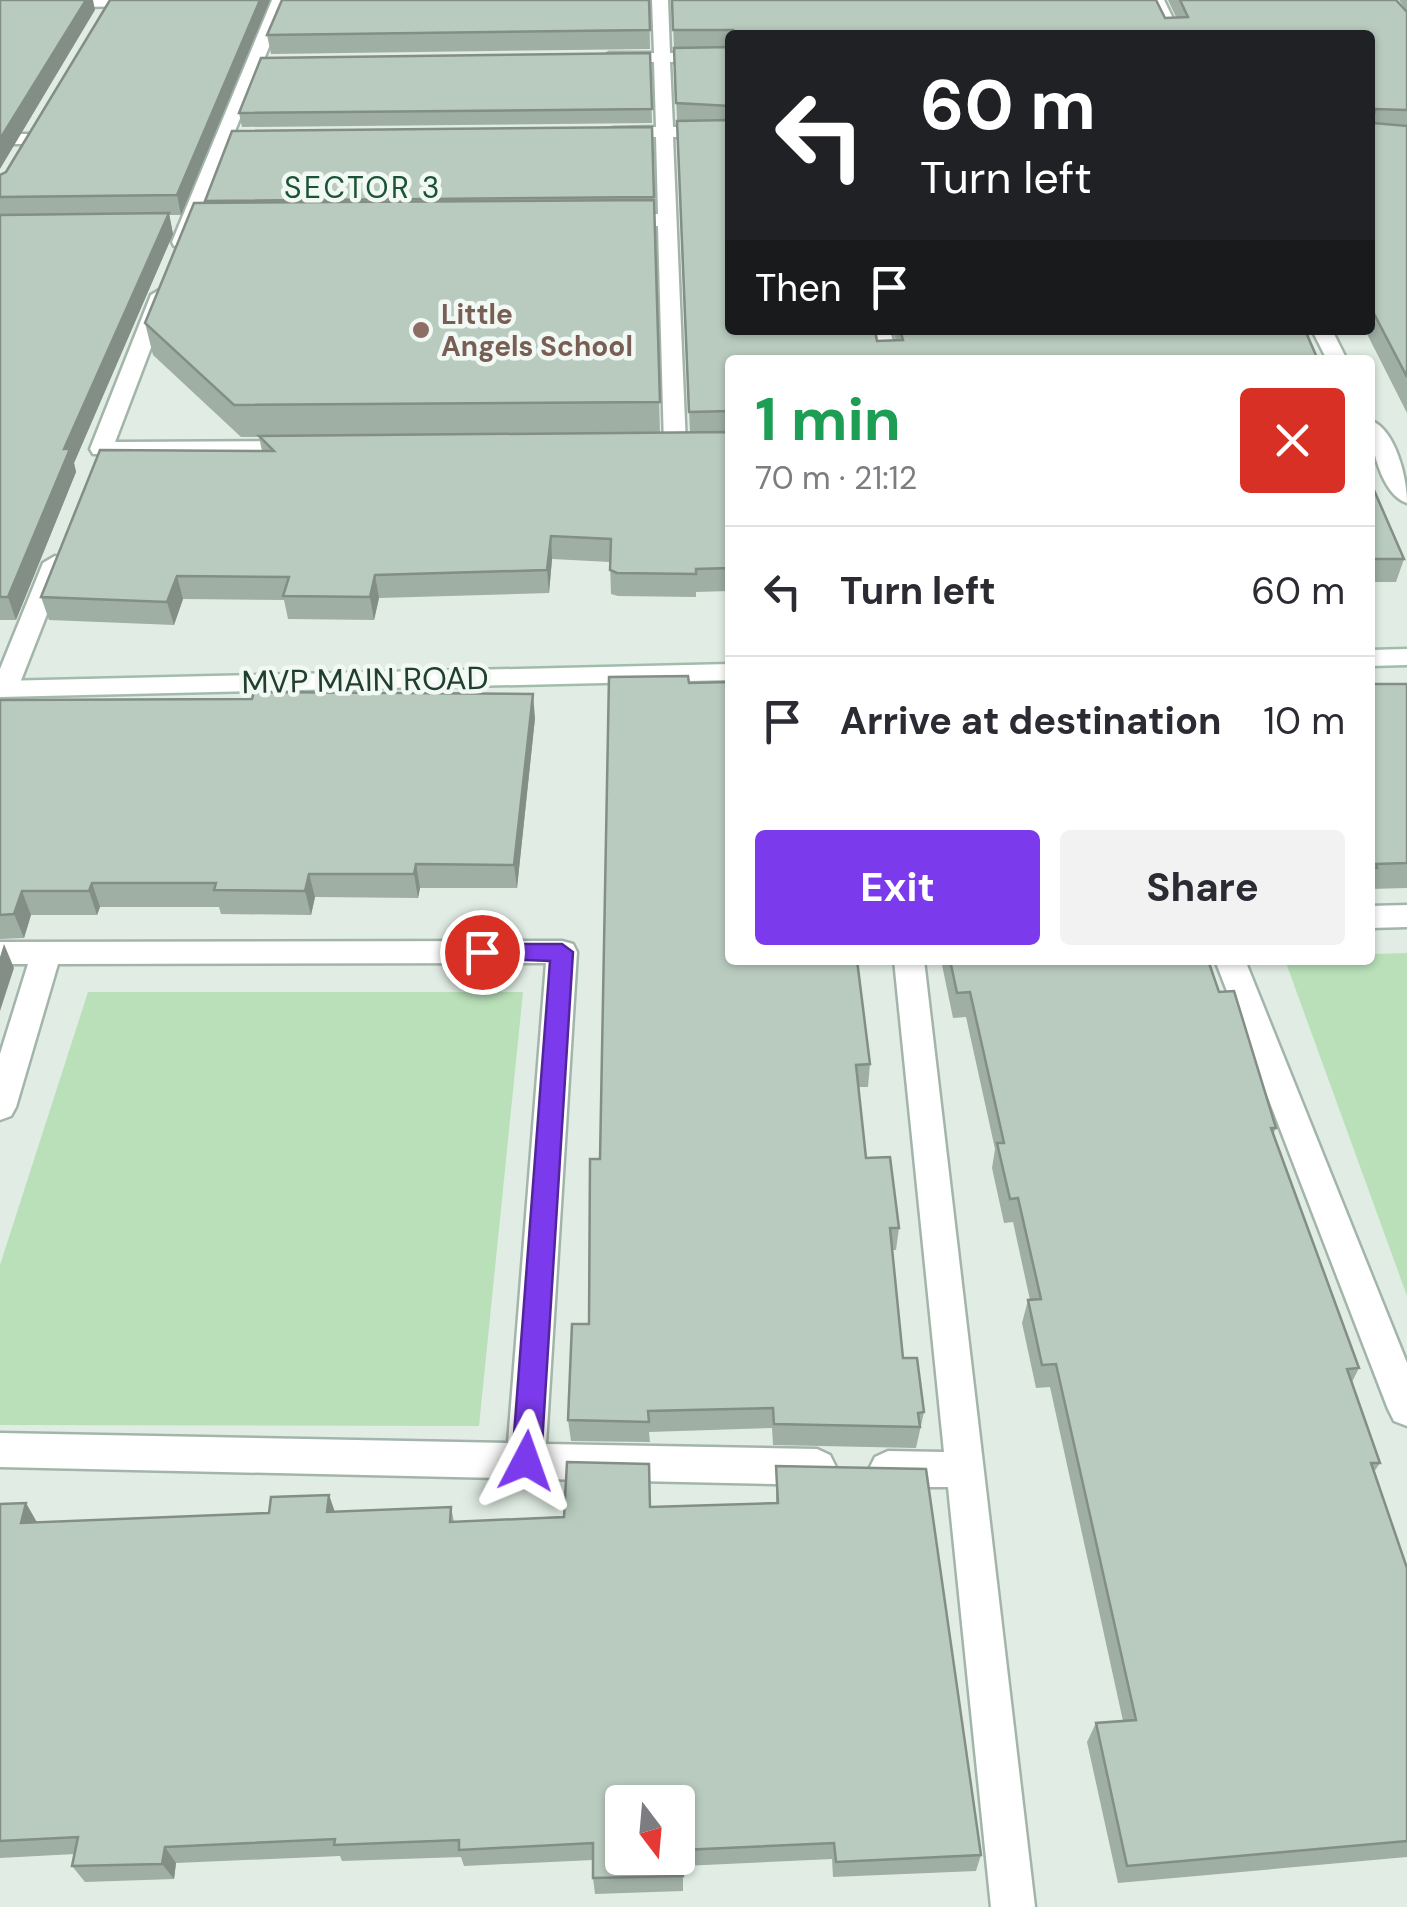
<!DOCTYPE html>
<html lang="en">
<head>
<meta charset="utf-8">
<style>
  body { margin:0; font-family:"DM Sans",sans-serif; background:#f2f2f3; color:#2b2b33; height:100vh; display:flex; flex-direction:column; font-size:38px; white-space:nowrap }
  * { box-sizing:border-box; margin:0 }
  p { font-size:32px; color:#7c7c81 }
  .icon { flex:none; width:55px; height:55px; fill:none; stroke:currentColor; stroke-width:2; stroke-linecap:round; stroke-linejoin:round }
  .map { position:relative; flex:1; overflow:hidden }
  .panel { position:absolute; left:725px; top:355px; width:650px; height:610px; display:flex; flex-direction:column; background:#fff; border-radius:10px; box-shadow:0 2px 8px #0004 }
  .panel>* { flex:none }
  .hud { position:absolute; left:725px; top:30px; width:650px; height:305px; border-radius:10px; box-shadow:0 2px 8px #0004; background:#202124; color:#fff; overflow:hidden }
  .needle { width:65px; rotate:164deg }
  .fabs { position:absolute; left:605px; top:1785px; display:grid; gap:20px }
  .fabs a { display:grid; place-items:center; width:90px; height:90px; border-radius:10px; background:#fff; box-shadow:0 2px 8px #0004; font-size:50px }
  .pin { position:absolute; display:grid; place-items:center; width:85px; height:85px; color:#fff; margin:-42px; border:5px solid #fff; border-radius:50%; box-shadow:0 2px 10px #0007 }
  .me { position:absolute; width:110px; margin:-55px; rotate:4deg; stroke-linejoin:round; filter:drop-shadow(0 0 8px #0008) }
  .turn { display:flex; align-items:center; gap:35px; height:210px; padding:0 30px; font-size:45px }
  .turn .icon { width:130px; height:130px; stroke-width:2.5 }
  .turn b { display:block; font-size:70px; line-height:85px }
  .then { display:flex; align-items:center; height:95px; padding:0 30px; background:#0003; gap:20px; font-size:38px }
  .round { display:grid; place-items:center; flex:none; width:105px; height:105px; border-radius:10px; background:#f2f2f3 }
  .overview { display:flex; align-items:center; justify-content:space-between; height:170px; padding:0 30px }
  h1 { font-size:60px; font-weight:700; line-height:75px; color:#1e9e55 }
  .action { display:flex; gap:20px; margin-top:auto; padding:20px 30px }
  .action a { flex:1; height:115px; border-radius:10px; background:#7c3aed; color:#fff; font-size:40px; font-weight:700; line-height:115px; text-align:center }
  .action a+a { background:#f2f2f3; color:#2b2b33 }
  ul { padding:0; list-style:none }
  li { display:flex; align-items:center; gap:30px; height:130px; padding:0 30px; border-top:2px solid #e1e1e2 }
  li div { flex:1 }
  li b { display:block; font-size:38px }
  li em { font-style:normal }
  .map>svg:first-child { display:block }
</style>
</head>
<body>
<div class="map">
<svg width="1407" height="1907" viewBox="0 0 1407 1907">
  <rect width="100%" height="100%" fill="#e1ede4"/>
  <!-- green -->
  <g fill="#b9e0b9">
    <polygon points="1407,953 1407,1296 1285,960 1370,960 1370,954"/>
    <polygon points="88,992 523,992 479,1426 0,1425 0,1265"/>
  </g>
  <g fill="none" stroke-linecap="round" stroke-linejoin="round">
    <defs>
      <g id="street">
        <polygon points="0,0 154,0 155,1 147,6 0,8"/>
        <polygon points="272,0 288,0 190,242 174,246 172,242"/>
        <polygon points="652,0 668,0 670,53 730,52 730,62 670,62 673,127 730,126 730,136 673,137 686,446 675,453 664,446 658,226 613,226 604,220 613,214 658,214 656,137 613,138 604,133 613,128 656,127 654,62 609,63 601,58 609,53 654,53"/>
        <polygon points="1148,0 1164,0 1181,35 1165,35"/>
        <polygon points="0,134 31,134 40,139 31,144 0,144"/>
        <polygon points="161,289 171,295 115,442 300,441 311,448 308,453 93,454 90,449 151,295"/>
        <polygon points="870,330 890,330 898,360 878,360"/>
        <polygon points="1312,330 1332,330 1347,360 1327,360"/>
        <path d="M 1370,420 C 1396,429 1407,479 1407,503 C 1381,495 1370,444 1370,420 Z"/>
        <polygon points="55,556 67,563 18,688 14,694 0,695 0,669 43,563"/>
        <polygon points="1407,905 1407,927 1370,928 1370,906"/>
        <polygon points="562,941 573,944 577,952 546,1444 817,1449 830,1455 836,1467 830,1479 817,1485 0,1467 0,1433 508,1443 546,963 58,964 16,1107 11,1116 0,1120 0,1054 28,964 0,964 0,942"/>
        <polygon points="894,960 924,960 1035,1907 991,1907 948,1487 888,1487 875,1481 869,1469 875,1457 888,1451 944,1452"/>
        <polygon points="1215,960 1245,960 1407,1363 1407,1426 1394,1421 1388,1409"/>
      </g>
      <g id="secondary">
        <polygon points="1407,649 1407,665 1370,666 1370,650"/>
        <polygon points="730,664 730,680 0,697 0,681"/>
      </g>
    </defs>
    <!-- street casing -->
    <use href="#street" stroke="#a3b5aa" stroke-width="5"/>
    <!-- secondary casing -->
    <use href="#secondary" stroke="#a2bcac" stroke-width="5"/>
    <!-- street -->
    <use href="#street" fill="#fff" fill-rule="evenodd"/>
    <!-- secondary -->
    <use href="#secondary" fill="#fff" fill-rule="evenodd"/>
  </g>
  <!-- wall -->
  <g fill="#9fafa4">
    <polygon points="110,0 270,0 181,215 169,215 173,234 74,463 76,472 16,620 0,620 0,175 6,172"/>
    <polygon points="649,0 650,49 271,54 267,35"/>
    <polygon points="672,0 1165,18 1176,17 1168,0 1396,0 1407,12 1407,413 1365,330 1370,330 1370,35 730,35 730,330 877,341 896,341 893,330 1305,330 730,360 730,591 696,592 696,597 618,596 611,594 610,562 552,559 549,593 379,598 374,620 288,619 284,600 183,599 174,625 49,620 41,597 262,451 259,437 241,437 153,355 145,323 205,203 205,201 652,127 660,433 690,433"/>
    <polygon points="1399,0 1407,0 1407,12"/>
    <polygon points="650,53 652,123 242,127 239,113"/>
    <polygon points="1370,481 1404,559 1396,582 1370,582"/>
    <polygon points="689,683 870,1064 868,1087 859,1087 866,1158 899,1228 896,1250 892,1250 903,1358 924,1412 916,1448 773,1445 772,1428 649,1432 650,1442 571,1441 568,1420 589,1324 600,1159"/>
    <polygon points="1370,684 1407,684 1407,888 1370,889"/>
    <polygon points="0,700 535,718 517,888 420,888 418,898 315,897 311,915 221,914 219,907 100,907 97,915 31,915 24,938 0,939"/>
    <polygon points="941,960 1208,960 1219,992 1276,1128 1273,1135 1359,1368 1352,1382 1380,1463 1374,1472 1407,1568 1407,1857 1118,1883 1087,1742 1096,1723 1123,1721 1050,1387 1036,1388 1022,1323 1028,1300 1030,1300 1013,1222 1004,1223 992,1168 995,1149 966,1017 953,1018"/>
    <polygon points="776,1466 981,1855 976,1871 833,1877 832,1859 683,1866 683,1891 595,1894 593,1878 593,1860 464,1866 461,1857 342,1861 340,1856 176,1863 174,1879 85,1882 72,1866 75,1854 0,1858 0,1504 38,1523 269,1513 329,1495 335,1512 451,1507 454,1522 564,1517 651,1507 776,1503"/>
  </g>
  <!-- shaded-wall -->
  <g fill="#828e86">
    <polygon points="86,0 93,0 95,10 0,169 0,139"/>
    <polygon points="260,0 270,0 181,215 177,195"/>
    <polygon points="169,213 173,234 74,463 76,472 16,620 8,597 64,449"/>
    <polygon points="551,536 552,559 549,593 547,570"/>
    <polygon points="375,575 379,598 374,620 370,597"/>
    <polygon points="177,576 183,599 174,625 167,602"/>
    <polygon points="533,694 535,718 517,888 514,865"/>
    <polygon points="416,864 420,888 418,898 414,874"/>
    <polygon points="309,874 315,897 311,915 305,891"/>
    <polygon points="92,883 100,907 97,915 89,891"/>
    <polygon points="22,891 31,915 24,938 14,914"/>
    <polygon points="4,944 14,968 0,1011 0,957"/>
    <polygon points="329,1495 336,1516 327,1512"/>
    <polygon points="26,1503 38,1524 21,1523"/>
    <polygon points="165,1847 176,1863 174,1879 162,1864"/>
  </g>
  <!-- building -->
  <g fill="#b9cbbf" stroke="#828e86" stroke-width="2.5" fill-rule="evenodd">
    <polygon points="0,0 86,0 0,139"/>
    <polygon points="110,0 260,0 177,195 0,197 0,175 6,172"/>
    <polygon points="282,0 649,0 650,30 267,35"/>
    <polygon points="672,0 1156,0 1165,18 1188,17 1180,0 1396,0 1407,12 1407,110 1375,109 1372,123 1407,126 1407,377 1370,306 1370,35 732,35 733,30 673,30"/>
    <polygon points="730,47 730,106 676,103 674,48"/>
    <polygon points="650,53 652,109 239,113 261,58"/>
    <polygon points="730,120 730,330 875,330 877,341 903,340 900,330 1305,330 1318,360 730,360 730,411 689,412 677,121"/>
    <polygon points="652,127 654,197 205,201 232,131"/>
    <polygon points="654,200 660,402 234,405 145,323 194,203"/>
    <polygon points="169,213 64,449 70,449 8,597 0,597 0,215"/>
    <polygon points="730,432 730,568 696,569 696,574 617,573 610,570 611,539 551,536 547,570 375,575 370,597 283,596 289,577 177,576 167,602 41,597 100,450 274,451 259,436"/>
    <polygon points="1370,481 1404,559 1370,559"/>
    <polygon points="688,676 689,683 730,682 730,960 857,960 870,1064 856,1065 866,1158 890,1157 899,1228 890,1228 903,1358 917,1358 924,1412 918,1413 920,1427 774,1424 773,1408 648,1411 649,1422 568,1420 572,1324 589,1324 590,1159 600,1159 609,677"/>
    <polygon points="1370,684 1407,684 1407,863 1376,864 1377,868 1370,868"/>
    <polygon points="254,692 533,694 514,865 416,864 414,874 309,874 305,891 214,890 216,883 92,883 89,891 22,891 14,914 0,915 0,700 252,699"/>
    <polygon points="950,960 1208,960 1219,992 1234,991 1276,1128 1271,1128 1359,1368 1347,1369 1380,1463 1371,1463 1407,1568 1407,1841 1127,1866 1096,1723 1136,1720 1056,1364 1042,1365 1028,1300 1041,1299 1018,1198 1010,1199 997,1143 1004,1143 970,992 957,993"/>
    <path d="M 567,1462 L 649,1464 L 650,1507 L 778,1503 L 776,1466 L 926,1469 L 981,1855 L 836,1862 L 834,1843 L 682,1850 L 683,1876 L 593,1878 L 593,1843 L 459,1850 L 459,1840 L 334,1845 L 335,1839 L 165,1847 L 162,1864 L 72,1866 L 78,1837 L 0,1841 L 0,1504 L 26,1503 L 21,1523 L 269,1513 L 271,1497 L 329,1495 L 327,1512 L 451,1507 L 450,1522 L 564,1517 ZM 622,1802 L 678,1802 L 678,1858 L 622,1858 Z"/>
  </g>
  <!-- route -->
  <polygon fill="#7c3aed" stroke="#51269a" stroke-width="2.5" points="482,944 562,944 573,952 541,1461 536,1471 526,1475 516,1471 512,1461 550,961 474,958 474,946"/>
  <!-- markers -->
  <circle fill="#8d6e63" stroke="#f2f9f4" stroke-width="4" cx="421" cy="330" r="10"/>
  <g text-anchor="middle" stroke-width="9" stroke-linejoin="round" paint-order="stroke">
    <!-- far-education labels -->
    <g font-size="28" font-weight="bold" fill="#785e54" stroke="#f2f9f4" text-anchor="start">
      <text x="441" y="324">Little<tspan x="441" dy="32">Angels School</tspan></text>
    </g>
    <!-- far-neighbourhood labels -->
    <g font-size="30" letter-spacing="2.5" fill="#1b5335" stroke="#f2f9f4">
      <text x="363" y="198">SECTOR 3</text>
    </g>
    <!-- street labels -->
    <g font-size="32" fill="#203f2e" stroke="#f2f9f4">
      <text transform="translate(365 680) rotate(-1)" y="11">MVP MAIN ROAD</text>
    </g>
  </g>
</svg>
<div class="fabs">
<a><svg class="needle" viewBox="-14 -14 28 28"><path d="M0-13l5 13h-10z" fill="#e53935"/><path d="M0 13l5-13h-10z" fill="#7c7c81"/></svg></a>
</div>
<div class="pin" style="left:482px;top:952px;background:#d93025"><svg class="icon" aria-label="arrive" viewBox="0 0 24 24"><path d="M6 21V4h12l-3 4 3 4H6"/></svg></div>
<svg class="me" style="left:526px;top:1461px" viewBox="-20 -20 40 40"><path d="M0-17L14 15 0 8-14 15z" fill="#7c3aed" stroke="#fff" stroke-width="4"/></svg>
<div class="hud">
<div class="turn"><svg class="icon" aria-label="left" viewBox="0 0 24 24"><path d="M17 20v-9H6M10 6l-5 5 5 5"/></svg><div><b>60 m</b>Turn left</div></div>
<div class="then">Then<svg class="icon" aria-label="arrive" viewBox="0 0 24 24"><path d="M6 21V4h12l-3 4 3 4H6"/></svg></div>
</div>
<section class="panel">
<div class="overview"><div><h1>1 min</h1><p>70 m · 21:12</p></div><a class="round" style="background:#d93025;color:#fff"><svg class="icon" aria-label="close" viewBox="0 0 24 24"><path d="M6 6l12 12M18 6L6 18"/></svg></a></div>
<ul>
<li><svg class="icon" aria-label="left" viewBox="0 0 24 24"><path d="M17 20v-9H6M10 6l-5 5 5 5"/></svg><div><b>Turn left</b></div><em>60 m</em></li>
<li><svg class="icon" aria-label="arrive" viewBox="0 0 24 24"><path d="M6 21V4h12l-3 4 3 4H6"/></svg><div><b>Arrive at destination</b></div><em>10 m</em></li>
</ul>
<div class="action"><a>Exit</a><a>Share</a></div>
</section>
</div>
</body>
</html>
